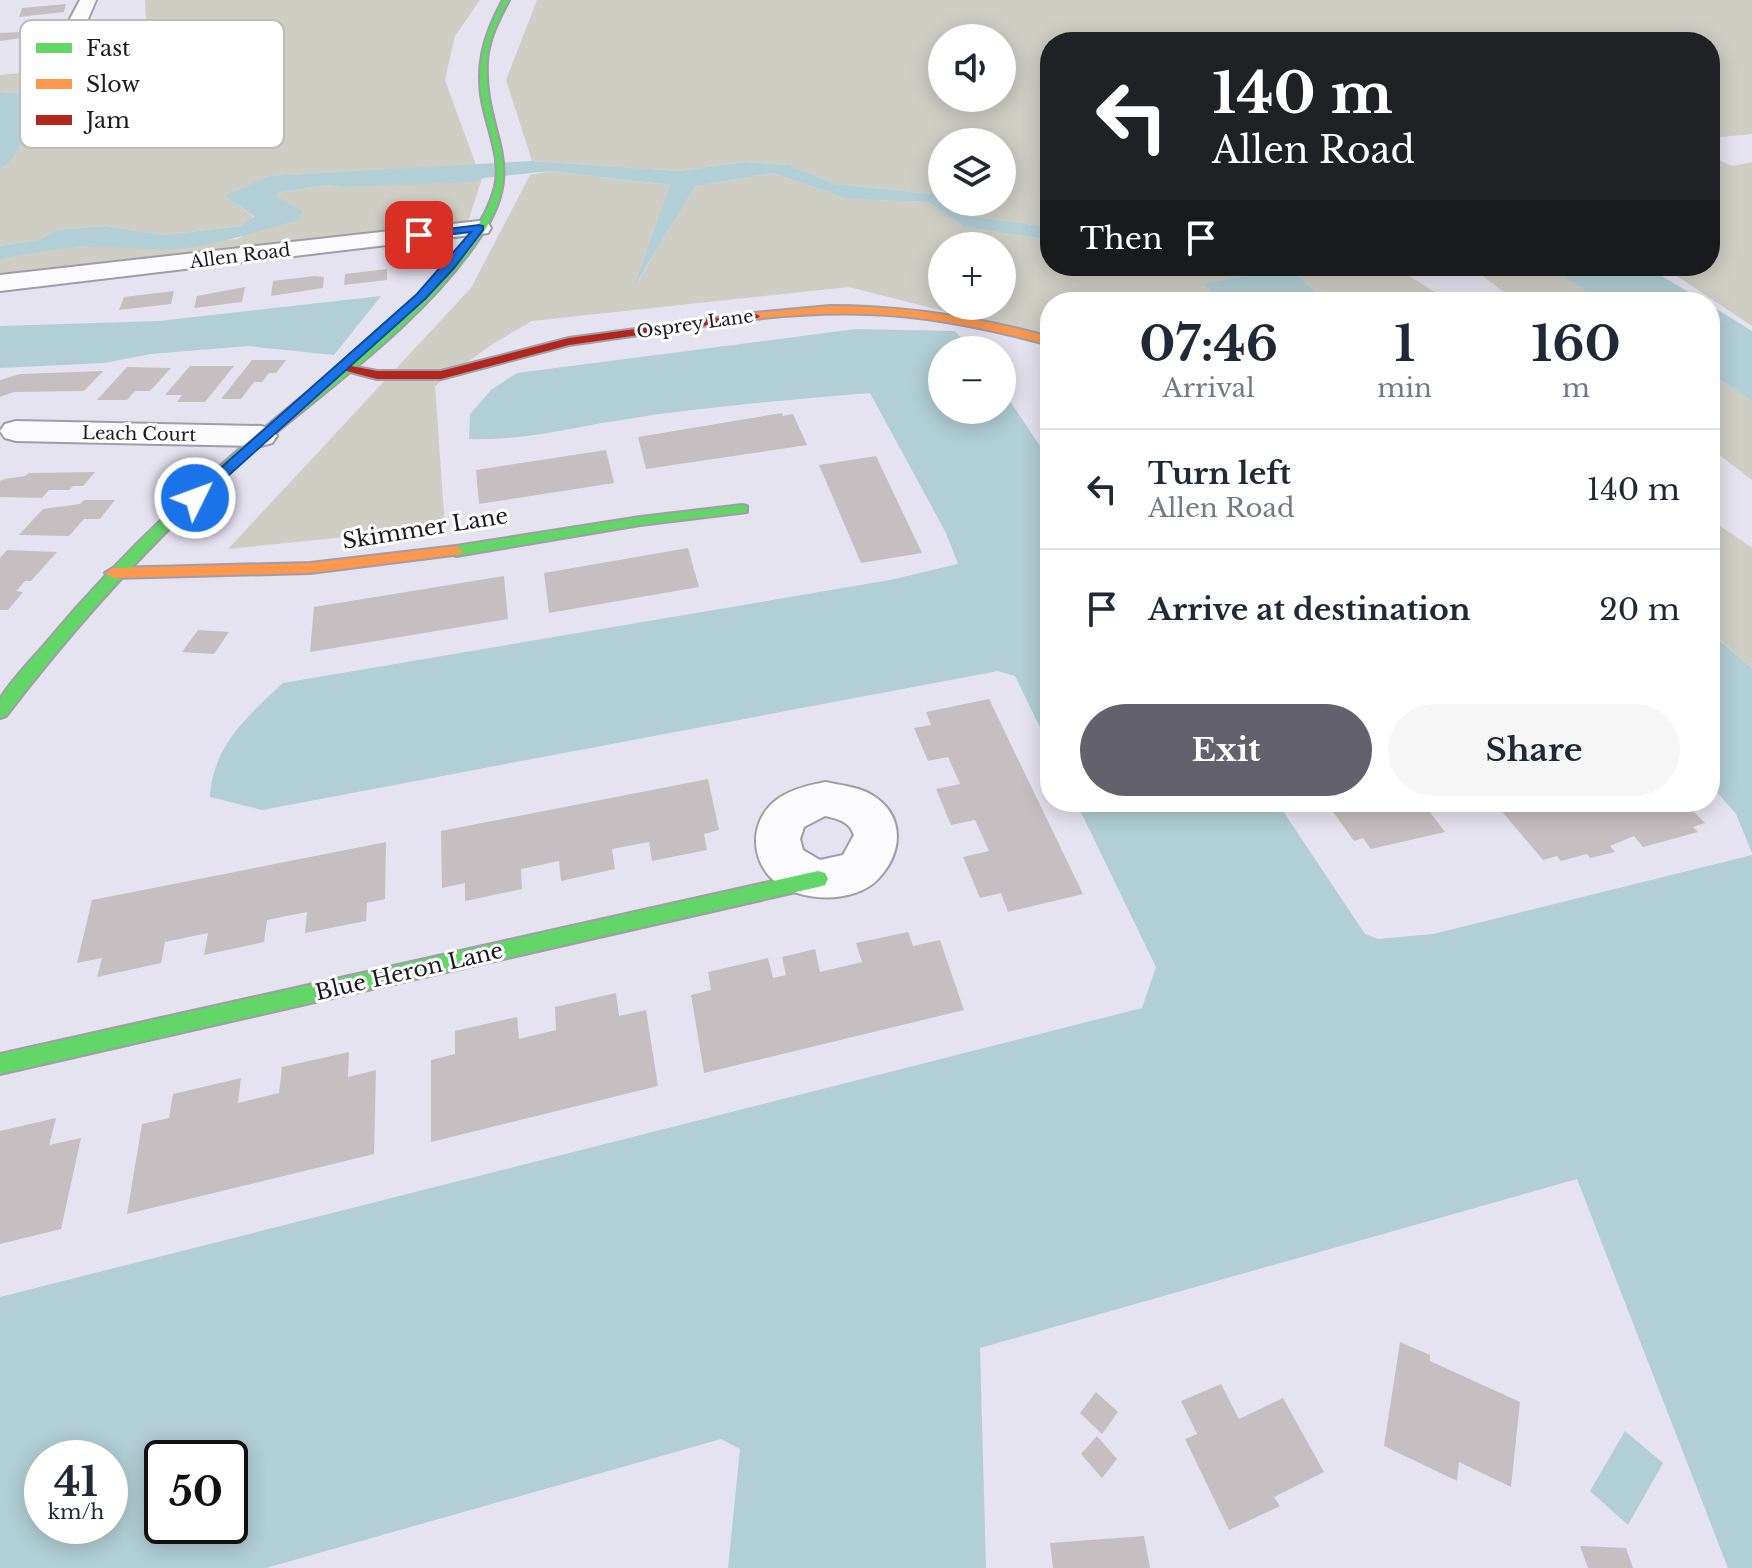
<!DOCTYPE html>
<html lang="en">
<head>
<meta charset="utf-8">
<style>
  body { margin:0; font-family:"Libre Baskerville",serif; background:#f6f6f7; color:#1f2937; height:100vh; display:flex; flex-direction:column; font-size:30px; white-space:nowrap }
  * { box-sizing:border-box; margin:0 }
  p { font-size:26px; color:#747a83 }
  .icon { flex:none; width:44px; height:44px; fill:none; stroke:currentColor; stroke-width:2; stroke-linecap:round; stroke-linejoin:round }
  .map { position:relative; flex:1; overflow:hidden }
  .side { position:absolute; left:1040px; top:292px; width:680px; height:520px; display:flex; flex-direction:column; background:#fff; border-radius:32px; box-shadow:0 4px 20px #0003 }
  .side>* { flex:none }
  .guide { position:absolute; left:1040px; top:32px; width:680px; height:244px; border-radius:32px; box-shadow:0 4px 20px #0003; background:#202124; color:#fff; overflow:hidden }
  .controls { position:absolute; left:928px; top:24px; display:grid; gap:16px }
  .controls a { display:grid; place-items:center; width:88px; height:88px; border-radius:50%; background:#fff; box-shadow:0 4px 20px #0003; font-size:40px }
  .speed { position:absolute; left:24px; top:1440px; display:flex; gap:16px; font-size:40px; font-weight:700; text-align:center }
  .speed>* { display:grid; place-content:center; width:104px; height:104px; border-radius:50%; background:#fff; box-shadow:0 4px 20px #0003; line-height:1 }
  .speed small { font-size:20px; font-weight:400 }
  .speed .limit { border:4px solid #111; border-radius:12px; background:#fff; color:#111 }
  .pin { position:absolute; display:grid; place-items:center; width:68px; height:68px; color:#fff; margin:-34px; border-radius:16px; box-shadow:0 4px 12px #0006 }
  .me { position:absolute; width:88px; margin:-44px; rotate:48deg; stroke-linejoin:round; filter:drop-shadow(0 0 6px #0008) }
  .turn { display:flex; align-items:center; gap:28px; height:168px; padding:0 40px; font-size:36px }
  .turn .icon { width:104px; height:104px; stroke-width:2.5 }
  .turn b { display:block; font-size:56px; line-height:68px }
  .then { display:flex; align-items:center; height:76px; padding:0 40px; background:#0003; gap:16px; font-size:30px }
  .eta { display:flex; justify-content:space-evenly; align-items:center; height:136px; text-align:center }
  .eta b { font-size:48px; font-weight:700; line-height:56px }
  .primary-button { display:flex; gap:16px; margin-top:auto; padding:16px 40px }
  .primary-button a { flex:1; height:92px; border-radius:48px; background:#63616b; color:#fff; font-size:32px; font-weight:700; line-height:92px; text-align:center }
  .primary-button a+a { background:#f6f6f7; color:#1f2937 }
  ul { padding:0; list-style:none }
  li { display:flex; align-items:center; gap:24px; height:120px; padding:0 40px; border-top:2px solid #e0e1e3 }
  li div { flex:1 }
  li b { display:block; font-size:30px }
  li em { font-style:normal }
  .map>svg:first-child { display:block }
</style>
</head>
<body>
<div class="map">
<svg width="1752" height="1568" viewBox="0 0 1752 1568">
  <rect width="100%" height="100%" fill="#e6e3f0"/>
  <!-- green -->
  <g fill="#cecec5" fill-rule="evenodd">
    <polygon points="145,0 480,0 455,36 445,80 476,165 269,176 226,196 255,218 240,226 163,235 105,226 56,230 42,239 0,246 0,169 9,164 27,105 25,94 0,92 0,75 80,67 146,21"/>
    <path d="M 537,0 L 1752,0 L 1752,134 L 1710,138 L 1710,42 L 1050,42 L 1050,227 L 968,216 L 964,202 L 1002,202 L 1002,142 L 942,142 L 942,195 L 834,184 L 789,165 L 745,162 L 679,171 L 532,161 L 506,80 ZM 942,38 L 1002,38 L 1002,98 L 942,98 Z"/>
    <polygon points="1710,156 1732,166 1752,162 1752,326 1662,266 1710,266"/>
    <path d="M 552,171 L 670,185 L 638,281 L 694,186 L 773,173 L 848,199 L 929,202 L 964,227 L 1050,240 L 1050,266 L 1393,266 L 1451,302 L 1329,302 L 1290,269 L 1204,283 L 1223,302 L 1050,302 L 1050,338 L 849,287 L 532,321 L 491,345 L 435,386 L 445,527 L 228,549 L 471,288 L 530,175 ZM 942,246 L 1002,246 L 1002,306 L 942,306 Z"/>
    <polygon points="482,178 469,219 452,227 0,276 0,260 40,250 238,239 247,233 276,193 324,185 343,187"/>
    <polygon points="1469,266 1549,266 1601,302 1517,302"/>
    <polygon points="1710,373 1752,401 1752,480 1710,448"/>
    <polygon points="1710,519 1752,548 1752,668 1710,631"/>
  </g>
  <!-- water -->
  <g fill="#b1cfd4" fill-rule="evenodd">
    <polygon points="0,92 25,94 31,98 27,105 40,112 9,164 0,169"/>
    <path d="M 532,161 L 679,171 L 745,162 L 789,165 L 835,184 L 942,195 L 942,202 L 964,202 L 968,216 L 1050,227 L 1050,240 L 964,227 L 929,202 L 848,199 L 773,173 L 695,186 L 635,285 L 670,185 L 552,171 L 483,178 L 475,182 L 343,187 L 324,185 L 277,193 L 275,196 L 302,210 L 299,220 C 260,230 224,243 185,248 C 159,252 131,247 104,247 C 68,247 35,251 0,260 L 0,246 L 42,239 L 56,230 L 105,226 L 163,235 L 240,226 L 255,217 L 225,196 L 269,176 Z"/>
    <polygon points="1549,266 1645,266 1705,302 1601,302"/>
    <polygon points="1290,269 1329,302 1223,302 1203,283"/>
    <polygon points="381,296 334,355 248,346 151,354 104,363 0,368 0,326 159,321"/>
    <polygon points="1710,305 1752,331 1752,401 1710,373"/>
    <path d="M 856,329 L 955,331 L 972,350 L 942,350 L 942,410 L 1002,410 L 1002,389 L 1050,461 L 1050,748 L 1015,676 L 998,671 L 262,810 L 210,797 C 212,747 248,715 283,683 L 890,580 L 958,564 L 946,533 L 870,393 C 787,400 703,407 621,420 C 570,428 521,441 469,439 L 470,414 L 491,390 L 517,373 Z"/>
    <polygon points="1710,632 1752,668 1752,853 1736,814 1710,784"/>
    <path d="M 1076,802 L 1277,802 L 1365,934 L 1378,939 L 1433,934 L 1752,855 L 1752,1568 L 1728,1568 L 1577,1179 L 980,1348 L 986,1568 L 728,1568 L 740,1449 L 721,1439 L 266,1568 L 0,1568 L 0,1297 L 1142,1008 L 1156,967 ZM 110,1458 L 110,1526 L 42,1526 L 42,1458 ZM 230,1458 L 230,1526 L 162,1526 L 162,1458 Z"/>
    <polygon points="1625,1431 1663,1463 1628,1525 1590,1491"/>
  </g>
  <!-- building -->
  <g fill="#c6bfc1">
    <polygon points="66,4 64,12 19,17 22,8"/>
    <polygon points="0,33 21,32 26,33 22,38 0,41"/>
    <polygon points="387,269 387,280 344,285 345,274"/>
    <polygon points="314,276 324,277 323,288 271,296 273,281"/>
    <polygon points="245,287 242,302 194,308 197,296"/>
    <polygon points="174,291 171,304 119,310 124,297"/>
    <polygon points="252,360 286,360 276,373 269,373 262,382 254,382 241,399 221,399"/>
    <polygon points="190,366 234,366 205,402 177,402 182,395 165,395"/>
    <polygon points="127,367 171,368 150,391 135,391 127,400 97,400"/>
    <polygon points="103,371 84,391 14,392 0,397 0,380 20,374"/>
    <polygon points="782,413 783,416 793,414 807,445 646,469 638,437"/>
    <polygon points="606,450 614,483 479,504 476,470"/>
    <polygon points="876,456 922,553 861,563 819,465"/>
    <polygon points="95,472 83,486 73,486 69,490 49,490 42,498 0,497 0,481 5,479 25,476 29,473"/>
    <polygon points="84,500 115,500 100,519 84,519 69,536 19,535 43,509 80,504"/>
    <polygon points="688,548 699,587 549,613 544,573"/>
    <polygon points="7,550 57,552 31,581 25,581 16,591 23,592 8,610 0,610 0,558"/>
    <polygon points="504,576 508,619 310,652 314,607"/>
    <polygon points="198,630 229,632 214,654 182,652"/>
    <polygon points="989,699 1083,894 1008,912 1001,893 980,898 963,857 989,851 975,820 951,825 936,789 960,784 948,757 928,761 914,728 931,725 926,712"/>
    <polygon points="708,779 719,830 704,834 707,850 652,861 649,842 612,849 615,869 561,881 559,861 521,869 522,889 465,901 465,883 442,888 441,831"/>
    <polygon points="1326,802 1422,802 1445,832 1371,849 1363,838 1354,841"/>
    <polygon points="1494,802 1684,802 1705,823 1693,827 1698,832 1643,847 1634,836 1610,846 1615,852 1590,858 1587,854 1561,861 1557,856 1543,860"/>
    <polygon points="386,842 385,899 367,903 366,921 305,933 307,912 267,920 264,942 204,955 208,933 165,942 161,963 97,977 102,958 77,963 92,900"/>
    <polygon points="908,932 913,946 940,940 964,1010 704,1073 691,995 711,990 708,972 768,958 773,978 786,975 782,957 815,949 820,972 862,962 856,943"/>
    <polygon points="616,993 619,1016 646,1010 658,1086 431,1142 431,1060 455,1054 455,1031 517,1017 519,1039 556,1030 555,1007"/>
    <polygon points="349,1052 348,1077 376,1070 374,1154 127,1214 142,1124 169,1118 173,1094 241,1078 238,1103 279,1093 282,1067"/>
    <polygon points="56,1118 49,1145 81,1138 61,1229 0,1244 0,1131"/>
    <polygon points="1400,1342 1430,1355 1430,1361 1520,1402 1511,1487 1459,1462 1457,1481 1384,1446"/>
    <polygon points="1221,1384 1239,1419 1283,1398 1324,1472 1274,1497 1280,1506 1229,1530 1185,1439 1197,1434 1181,1401"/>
    <polygon points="1096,1392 1118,1412 1102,1434 1080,1413"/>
    <polygon points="1097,1436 1117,1459 1102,1478 1081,1454"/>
    <polygon points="1144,1536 1150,1568 1053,1568 1050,1543"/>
    <polygon points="1580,1546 1626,1548 1633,1568 1588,1568"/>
  </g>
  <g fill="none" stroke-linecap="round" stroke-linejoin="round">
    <defs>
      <g id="street">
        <path d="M 80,0 L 96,0 C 88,20 73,59 44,52 L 42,48 L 64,30 Z"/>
        <polygon points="479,221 488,223 491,228 488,233 0,291 0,275"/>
        <polygon points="16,421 261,426 272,429 277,436 272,443 261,446 16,441 5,438 0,431 5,424"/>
        <path d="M 825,782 C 840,785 859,787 872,795 C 905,815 903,852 879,878 C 855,905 796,903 771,878 C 747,853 752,812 784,795 C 796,788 811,785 825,782 ZM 825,816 C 838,819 849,821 854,835 L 843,855 L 820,860 L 803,850 L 800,839 L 804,827 Z"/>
      </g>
      <g id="fast">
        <path d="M 503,0 L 509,0 C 499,19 488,40 487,62 C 483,134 530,163 481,236 C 419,329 318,394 235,467 C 150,542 75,626 6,716 L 0,718 C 0,713 0,704 0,700 C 5,687 36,655 46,643 C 111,565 184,495 262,430 C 317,383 377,340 428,287 C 454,259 485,226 495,187 C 501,161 490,136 484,110 C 474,69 483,36 503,0 Z"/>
        <polygon points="742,505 747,506 747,512 640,525 456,556 449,551 456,546 640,517"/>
        <polygon points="818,871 825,873 828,879 825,885 818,887 0,1074 0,1054"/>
      </g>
      <g id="slow">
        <path d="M 830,306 C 906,306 977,317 1050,337 L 1050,345 C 942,316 866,306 754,319 L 748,316 L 754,313 Z"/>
        <polygon points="456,546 463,551 461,554 310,573 113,578 105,573 113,568 310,563"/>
      </g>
      <polygon id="jam" points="754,313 760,316 758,318 569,345 441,379 377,379 335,368 341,364 377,371 441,371 569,338"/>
    </defs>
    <!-- street casing -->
    <use href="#street" stroke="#9f9da6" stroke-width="4"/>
    <!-- fast casing -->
    <use href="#fast" stroke="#9f9da6" stroke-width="4"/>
    <!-- slow casing -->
    <use href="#slow" stroke="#9f9da6" stroke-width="4"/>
    <!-- jam casing -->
    <use href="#jam" stroke="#9f9da6" stroke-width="4"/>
    <!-- street -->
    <use href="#street" fill="#fbfbfd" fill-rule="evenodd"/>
    <!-- fast -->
    <use href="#fast" fill="#63d668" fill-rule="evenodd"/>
    <!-- slow -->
    <use href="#slow" fill="#ff974d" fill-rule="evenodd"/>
    <!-- jam -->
    <use href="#jam" fill="#b3261e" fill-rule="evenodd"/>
  </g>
  <!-- route -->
  <polygon fill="#1a73e8" stroke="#114b97" stroke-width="2" points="479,225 483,226 483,230 454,268 425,299 200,501 190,501 190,495 417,294 471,232 419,238 414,235 416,233"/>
  <g text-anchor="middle" stroke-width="6" stroke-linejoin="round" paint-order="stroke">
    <!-- far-street labels -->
    <g font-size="18" fill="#1c1b23" stroke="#fff">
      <text transform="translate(240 256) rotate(-7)" y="6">Allen Road</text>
      <text transform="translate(695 324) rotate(-8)" y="6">Osprey Lane</text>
      <text transform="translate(139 434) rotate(1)" y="6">Leach Court</text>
    </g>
    <!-- street labels -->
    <g font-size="22" fill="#1c1b23" stroke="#fff">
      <text transform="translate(425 528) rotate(-9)" y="8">Skimmer Lane</text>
      <text transform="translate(409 971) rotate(-13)" y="8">Blue Heron Lane</text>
    </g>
  </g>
  <!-- legend -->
  <rect x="20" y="20" width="264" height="128" rx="12" fill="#fff" stroke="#bbbbbd" stroke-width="2"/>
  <rect x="36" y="43" width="36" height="10" fill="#63d668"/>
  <rect x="36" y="79" width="36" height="10" fill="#ff974d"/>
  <rect x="36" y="115" width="36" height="10" fill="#b3261e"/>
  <g font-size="22" fill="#1c1b23">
    <text x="86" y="56">Fast</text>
    <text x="86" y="92">Slow</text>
    <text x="86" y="128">Jam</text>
  </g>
</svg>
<div class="controls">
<a><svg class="icon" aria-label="sound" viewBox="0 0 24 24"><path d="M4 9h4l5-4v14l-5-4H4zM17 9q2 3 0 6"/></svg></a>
<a><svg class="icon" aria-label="layers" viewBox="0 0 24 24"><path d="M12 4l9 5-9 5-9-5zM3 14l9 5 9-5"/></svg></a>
<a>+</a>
<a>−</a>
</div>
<div class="speed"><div>41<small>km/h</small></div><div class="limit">50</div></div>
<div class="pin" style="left:419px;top:235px;background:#d93025"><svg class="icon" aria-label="arrive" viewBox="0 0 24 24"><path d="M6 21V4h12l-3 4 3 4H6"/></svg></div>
<svg class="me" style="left:195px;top:498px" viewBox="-20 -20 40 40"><circle r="17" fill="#1a73e8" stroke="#fff" stroke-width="3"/><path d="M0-11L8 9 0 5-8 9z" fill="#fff"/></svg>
<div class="guide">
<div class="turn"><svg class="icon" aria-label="left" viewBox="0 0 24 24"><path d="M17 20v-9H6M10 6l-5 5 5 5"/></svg><div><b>140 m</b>Allen Road</div></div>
<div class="then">Then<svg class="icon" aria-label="arrive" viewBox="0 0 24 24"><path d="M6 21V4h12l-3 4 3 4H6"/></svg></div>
</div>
<section class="side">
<div class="eta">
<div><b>07:46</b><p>Arrival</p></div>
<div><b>1</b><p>min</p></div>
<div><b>160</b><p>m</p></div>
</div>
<ul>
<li><svg class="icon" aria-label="left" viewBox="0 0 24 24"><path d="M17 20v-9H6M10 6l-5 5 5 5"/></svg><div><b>Turn left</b><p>Allen Road</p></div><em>140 m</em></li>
<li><svg class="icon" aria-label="arrive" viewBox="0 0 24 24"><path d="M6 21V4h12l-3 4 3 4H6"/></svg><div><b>Arrive at destination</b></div><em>20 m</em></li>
</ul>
<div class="primary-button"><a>Exit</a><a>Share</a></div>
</section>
</div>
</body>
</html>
